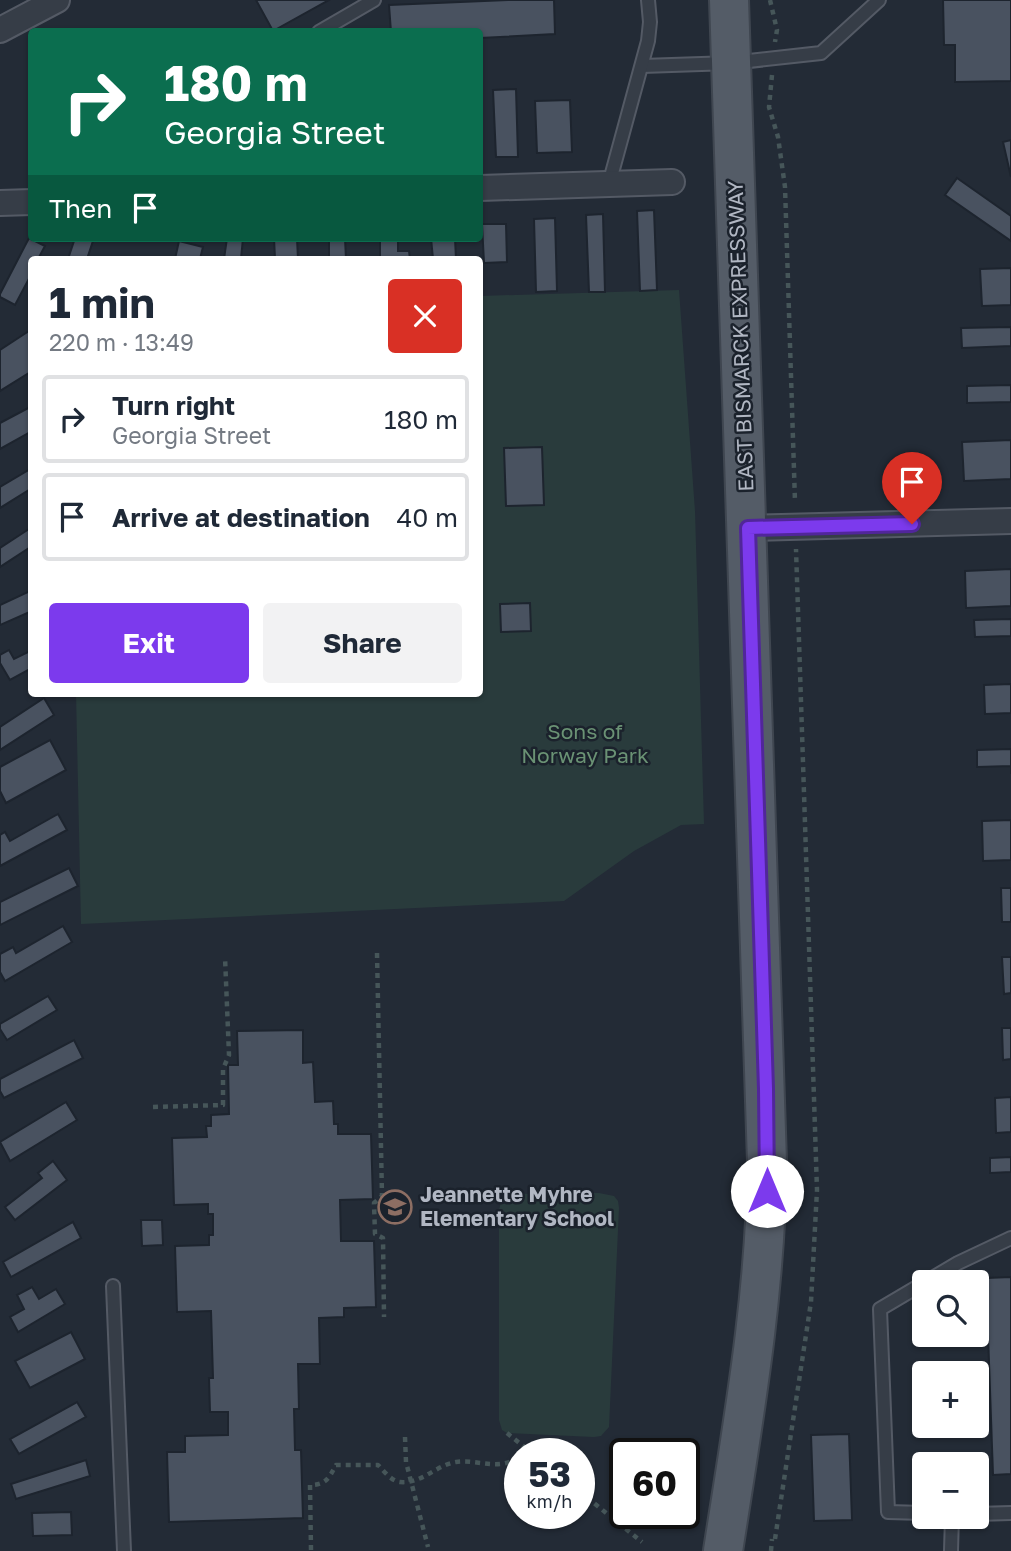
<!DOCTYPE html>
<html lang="en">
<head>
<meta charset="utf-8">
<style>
  body { margin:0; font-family:"Golos Text",sans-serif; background:#f2f2f3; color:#1f2937; height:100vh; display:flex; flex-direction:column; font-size:26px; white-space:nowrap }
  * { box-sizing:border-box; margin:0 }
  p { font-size:23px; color:#747a83 }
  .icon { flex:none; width:38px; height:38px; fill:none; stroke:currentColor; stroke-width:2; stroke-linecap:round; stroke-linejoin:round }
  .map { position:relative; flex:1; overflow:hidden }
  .panel { position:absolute; left:28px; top:256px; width:455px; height:441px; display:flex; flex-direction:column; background:#fff; border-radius:7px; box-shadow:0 2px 5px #0004 }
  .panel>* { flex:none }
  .top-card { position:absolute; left:28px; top:28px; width:455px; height:214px; border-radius:7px; box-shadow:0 2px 5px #0004; background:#0b6e4f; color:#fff; overflow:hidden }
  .fabs { position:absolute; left:912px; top:1270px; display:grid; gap:14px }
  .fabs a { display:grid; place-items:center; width:77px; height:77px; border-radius:7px; background:#fff; box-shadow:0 2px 5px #0004; font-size:35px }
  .speed { position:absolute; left:504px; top:1438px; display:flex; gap:14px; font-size:35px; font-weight:700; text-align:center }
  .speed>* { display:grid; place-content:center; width:91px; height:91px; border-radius:50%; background:#fff; box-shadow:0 2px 5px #0004; line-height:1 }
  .speed small { font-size:18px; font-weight:400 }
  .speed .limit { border:4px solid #111; border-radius:10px; background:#fff; color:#111 }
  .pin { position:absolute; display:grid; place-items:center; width:60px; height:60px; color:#fff; margin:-72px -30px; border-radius:50% 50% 50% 0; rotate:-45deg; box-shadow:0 0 7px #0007 }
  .pin .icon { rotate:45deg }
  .me { position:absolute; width:77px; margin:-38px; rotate:0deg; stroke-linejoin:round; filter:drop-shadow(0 0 5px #0008) }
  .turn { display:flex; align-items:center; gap:24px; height:147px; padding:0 21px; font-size:32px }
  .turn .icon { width:91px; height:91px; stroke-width:2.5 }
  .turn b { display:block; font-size:49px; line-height:60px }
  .then { display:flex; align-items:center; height:66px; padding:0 21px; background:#0003; gap:14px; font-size:26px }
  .round { display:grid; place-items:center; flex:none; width:74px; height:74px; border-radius:7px; background:#f2f2f3 }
  .headline { display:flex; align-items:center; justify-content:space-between; height:119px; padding:0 21px }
  h1 { font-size:42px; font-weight:700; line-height:52px }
  .button { display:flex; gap:14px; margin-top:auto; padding:14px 21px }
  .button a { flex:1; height:80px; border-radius:7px; background:#7c3aed; color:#fff; font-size:28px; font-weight:700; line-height:80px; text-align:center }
  .button a+a { background:#f2f2f3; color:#1f2937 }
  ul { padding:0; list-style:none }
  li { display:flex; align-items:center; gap:21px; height:88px; margin:0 14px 10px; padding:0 7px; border:4px solid #e0e1e3; border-radius:7px }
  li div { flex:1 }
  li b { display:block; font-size:26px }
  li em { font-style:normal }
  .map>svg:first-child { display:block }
</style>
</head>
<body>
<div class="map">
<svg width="1011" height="1551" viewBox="0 0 1011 1551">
  <rect width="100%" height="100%" fill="#232b36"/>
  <!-- green -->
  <g fill="#293b3c">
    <polygon points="679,290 695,511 704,824 681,825 634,851 564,901 81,924 76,693 480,693 480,296"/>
    <polygon points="599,1193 614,1196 618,1201 619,1208 609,1427 601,1436 594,1437 507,1433 502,1430 499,1420 499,1210 502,1198 511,1194"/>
  </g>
  <!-- building -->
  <g fill="#495260" stroke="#1d242e" stroke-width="2">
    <polygon points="256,0 329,0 273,31"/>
    <polygon points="508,0 554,0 555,34 480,38 480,32 391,32 389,5"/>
    <polygon points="943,0 1011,0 1011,81 955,82 955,45 944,45"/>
    <polygon points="516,89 518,157 496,157 493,90"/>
    <polygon points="570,100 572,152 537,153 535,101"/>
    <rect x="480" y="126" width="2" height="20"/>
    <polygon points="1011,140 1011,177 1003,142"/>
    <polygon points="957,178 1011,216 1011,241 945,195"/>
    <polygon points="654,210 657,290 640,291 637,211"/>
    <polygon points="603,214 605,292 589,292 586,215"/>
    <polygon points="555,218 557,291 536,292 534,219"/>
    <polygon points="482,224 506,224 507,262 484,263"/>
    <polygon points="29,238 45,246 38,259 32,259 32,273 15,305 0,297 0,294"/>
    <polygon points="75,238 94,238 87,259 68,259"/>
    <polygon points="227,238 243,238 241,259 224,259"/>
    <polygon points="274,238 297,238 298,259 275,259"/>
    <polygon points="329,238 345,238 346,259 329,259"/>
    <polygon points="380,238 398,238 398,251 409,251 410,259 380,259"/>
    <polygon points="431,238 455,238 456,259 433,259"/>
    <polygon points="179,241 203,247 200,259 175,259"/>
    <polygon points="1011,268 1011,305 982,306 980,269"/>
    <polygon points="1011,327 1011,346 962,348 961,328"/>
    <polygon points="32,329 32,371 0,391 0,350"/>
    <polygon points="1011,385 1011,402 967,403 967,386"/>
    <polygon points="32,406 32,431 0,449 0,423"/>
    <polygon points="1011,440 1011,479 964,481 962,442"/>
    <polygon points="542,447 544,505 506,506 504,448"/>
    <polygon points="32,468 32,488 0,508 0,487"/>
    <polygon points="32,527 32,546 0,567 0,548"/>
    <polygon points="1011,569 1011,606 966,608 965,571"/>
    <polygon points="32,590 32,611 0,625 0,605"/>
    <polygon points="530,603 531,631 501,632 500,604"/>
    <polygon points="1011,619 1011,636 975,637 974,620"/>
    <polygon points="9,650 14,659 32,650 32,668 10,680 0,663 0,655"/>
    <polygon points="1011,684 1011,713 985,714 984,685"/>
    <polygon points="44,698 54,715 0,750 0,727"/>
    <polygon points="50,740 66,770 6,803 0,791 0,767"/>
    <polygon points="1011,749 1011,774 1011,766 977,767 977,750"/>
    <polygon points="58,814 67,830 0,866 0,835 5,832 10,841"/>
    <polygon points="1011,820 1011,860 983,861 982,821"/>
    <polygon points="69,868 78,886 0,925 0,902"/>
    <polygon points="1001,888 1011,888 1011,922 1002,922"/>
    <polygon points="63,926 72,942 5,981 0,972 0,954 13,947 16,953"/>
    <polygon points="1002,957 1011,957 1011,993 1004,994"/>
    <polygon points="48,996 57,1010 7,1040 0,1029 0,1024"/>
    <polygon points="1002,1028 1011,1028 1011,1059 1003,1060"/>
    <polygon points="303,1030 303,1063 313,1062 315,1102 333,1101 334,1124 338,1124 338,1134 371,1134 373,1199 340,1200 341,1241 374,1241 376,1307 344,1308 344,1317 319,1318 320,1364 298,1364 299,1409 294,1409 295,1450 301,1450 303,1518 169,1522 167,1452 185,1452 185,1436 228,1435 228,1412 210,1412 209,1378 213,1378 211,1311 177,1312 175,1246 209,1245 209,1235 213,1235 213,1214 208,1214 208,1204 174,1205 172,1138 207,1137 206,1126 211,1126 211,1115 229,1114 228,1065 238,1065 237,1031"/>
    <polygon points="74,1040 83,1058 4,1098 0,1091 0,1079"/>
    <polygon points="1011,1097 1011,1132 996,1133 995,1098"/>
    <polygon points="66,1102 77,1120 10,1161 0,1142"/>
    <polygon points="1011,1157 1011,1172 990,1173 990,1158"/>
    <polygon points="53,1161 67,1180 15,1220 5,1207 42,1178 38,1173"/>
    <polygon points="141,1220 162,1220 163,1245 142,1246"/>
    <polygon points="73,1222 81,1238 11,1277 3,1262"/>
    <polygon points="1011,1277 1011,1474 993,1475 986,1278"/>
    <polygon points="32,1287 39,1299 56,1289 65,1304 18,1332 10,1317 24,1309 17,1295"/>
    <polygon points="71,1332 85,1359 30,1388 15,1361"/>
    <polygon points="77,1402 86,1417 19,1454 10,1439"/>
    <polygon points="849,1434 852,1520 814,1521 811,1435"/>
    <polygon points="86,1460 90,1476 16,1499 11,1484"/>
    <polygon points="71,1512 72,1535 33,1536 32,1513"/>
  </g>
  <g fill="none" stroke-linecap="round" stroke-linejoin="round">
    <defs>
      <g id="lane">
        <polyline points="319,32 374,0"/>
        <polyline points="642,66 731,63 821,53 879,0"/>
        <polyline points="609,184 648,41 650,22 648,0"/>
        <polyline points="924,1283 880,1309 888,1512 924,1513"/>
        <polyline points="924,1283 958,1263 1011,1238"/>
        <polyline points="113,1286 124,1551"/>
        <polyline points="976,1514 1011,1513"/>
        <polyline points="951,1551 952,1517"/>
      </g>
      <g id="street">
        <polyline points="0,30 57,0"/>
        <polyline points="480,188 672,182"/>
        <polyline points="0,203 32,202"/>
        <polyline points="748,528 1011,521"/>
      </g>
      <path id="primary" d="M 723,1551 C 743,1422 766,1293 767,1162 L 729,0"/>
    </defs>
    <!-- lane casing -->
    <use href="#lane" stroke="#545a65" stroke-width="16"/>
    <!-- street casing -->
    <use href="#street" stroke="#545a65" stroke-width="28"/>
    <!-- primary casing -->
    <use href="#primary" stroke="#3f4650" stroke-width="42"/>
    <!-- path -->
    <g stroke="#465659" stroke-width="4.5" stroke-dasharray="5 5" stroke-linecap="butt">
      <polyline points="770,0 777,30 775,42"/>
      <polyline points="772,75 769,107 778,137 785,187 795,502"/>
      <polyline points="377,953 382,1196 374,1203 375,1234 383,1238 384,1317"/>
      <polyline points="153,1107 223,1105 223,1069 229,1055 225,957"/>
      <polyline points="507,1433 533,1454"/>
      <polyline points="405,1437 406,1462 428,1547"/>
      <polyline points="579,1491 642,1542"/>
      <polyline points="775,1539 811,1302 817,1190 796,549"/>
      <path d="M 311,1550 L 310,1485 C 326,1485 329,1478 336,1465 L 378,1465 C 384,1471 391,1481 400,1482 C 422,1484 436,1465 456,1462 C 478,1459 501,1472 520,1456"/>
      <polyline points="771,1551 772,1539"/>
    </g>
    <!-- lane -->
    <use href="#lane" stroke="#363d47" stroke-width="12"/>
    <!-- street -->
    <use href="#street" stroke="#363d47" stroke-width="24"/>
    <!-- primary -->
    <use href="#primary" stroke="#545c67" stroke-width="38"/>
  </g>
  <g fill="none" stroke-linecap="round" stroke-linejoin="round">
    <defs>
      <polyline id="route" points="767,1191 766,1089 748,528 912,524"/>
    </defs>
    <!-- route casing -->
    <use href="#route" stroke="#51269a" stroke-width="18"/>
    <!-- route -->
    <use href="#route" stroke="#7c3aed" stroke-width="12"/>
  </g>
  <!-- icons -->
  <defs>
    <symbol id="school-ring" viewBox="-11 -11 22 22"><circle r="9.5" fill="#1b222c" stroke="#8d6e63" stroke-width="1.5"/><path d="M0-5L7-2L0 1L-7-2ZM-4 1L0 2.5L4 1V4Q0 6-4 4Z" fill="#8d6e63"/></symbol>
  </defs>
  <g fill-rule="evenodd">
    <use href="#school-ring" x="376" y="1188" width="38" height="38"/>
  </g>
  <g text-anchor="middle" stroke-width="5" stroke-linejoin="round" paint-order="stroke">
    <!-- street labels -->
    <g font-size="21" fill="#b1b7c3" stroke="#1b222c">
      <text transform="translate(741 336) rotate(-92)" y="7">EAST BISMARCK EXPRESSWAY</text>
    </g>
    <!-- park labels -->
    <g font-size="21" fill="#6a9274" stroke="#1b222c">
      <text x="585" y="739">Sons of<tspan x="585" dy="24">Norway Park</tspan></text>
    </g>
    <!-- poi labels -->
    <g font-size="21" font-weight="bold" fill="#b1b7c3" stroke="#1b222c" text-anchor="start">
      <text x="420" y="1202">Jeannette Myhre<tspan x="420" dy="24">Elementary School</tspan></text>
    </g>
  </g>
</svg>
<div class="fabs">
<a><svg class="icon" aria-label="search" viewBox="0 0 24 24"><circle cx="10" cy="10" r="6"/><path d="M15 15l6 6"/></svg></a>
<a>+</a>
<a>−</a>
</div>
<div class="speed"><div>53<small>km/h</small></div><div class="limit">60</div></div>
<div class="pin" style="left:912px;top:524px;background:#d93025"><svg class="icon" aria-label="arrive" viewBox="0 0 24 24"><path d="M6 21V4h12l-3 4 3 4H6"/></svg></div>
<svg class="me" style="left:767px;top:1191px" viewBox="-20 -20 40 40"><circle r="19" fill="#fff"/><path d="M0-13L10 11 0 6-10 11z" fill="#7c3aed"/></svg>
<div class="top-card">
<div class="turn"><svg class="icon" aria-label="right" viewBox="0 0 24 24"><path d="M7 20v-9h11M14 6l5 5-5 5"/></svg><div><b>180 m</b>Georgia Street</div></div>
<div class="then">Then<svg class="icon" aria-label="arrive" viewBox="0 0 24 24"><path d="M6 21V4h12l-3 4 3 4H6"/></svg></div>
</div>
<section class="panel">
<div class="headline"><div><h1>1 min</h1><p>220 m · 13:49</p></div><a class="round" style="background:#d93025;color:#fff"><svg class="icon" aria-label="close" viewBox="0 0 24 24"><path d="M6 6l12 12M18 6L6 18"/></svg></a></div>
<ul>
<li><svg class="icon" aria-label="right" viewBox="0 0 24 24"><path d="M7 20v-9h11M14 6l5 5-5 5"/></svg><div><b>Turn right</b><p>Georgia Street</p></div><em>180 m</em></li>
<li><svg class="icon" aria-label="arrive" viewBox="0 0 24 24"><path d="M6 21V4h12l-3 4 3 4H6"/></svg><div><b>Arrive at destination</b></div><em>40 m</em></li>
</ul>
<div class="button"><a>Exit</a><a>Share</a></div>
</section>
</div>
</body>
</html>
